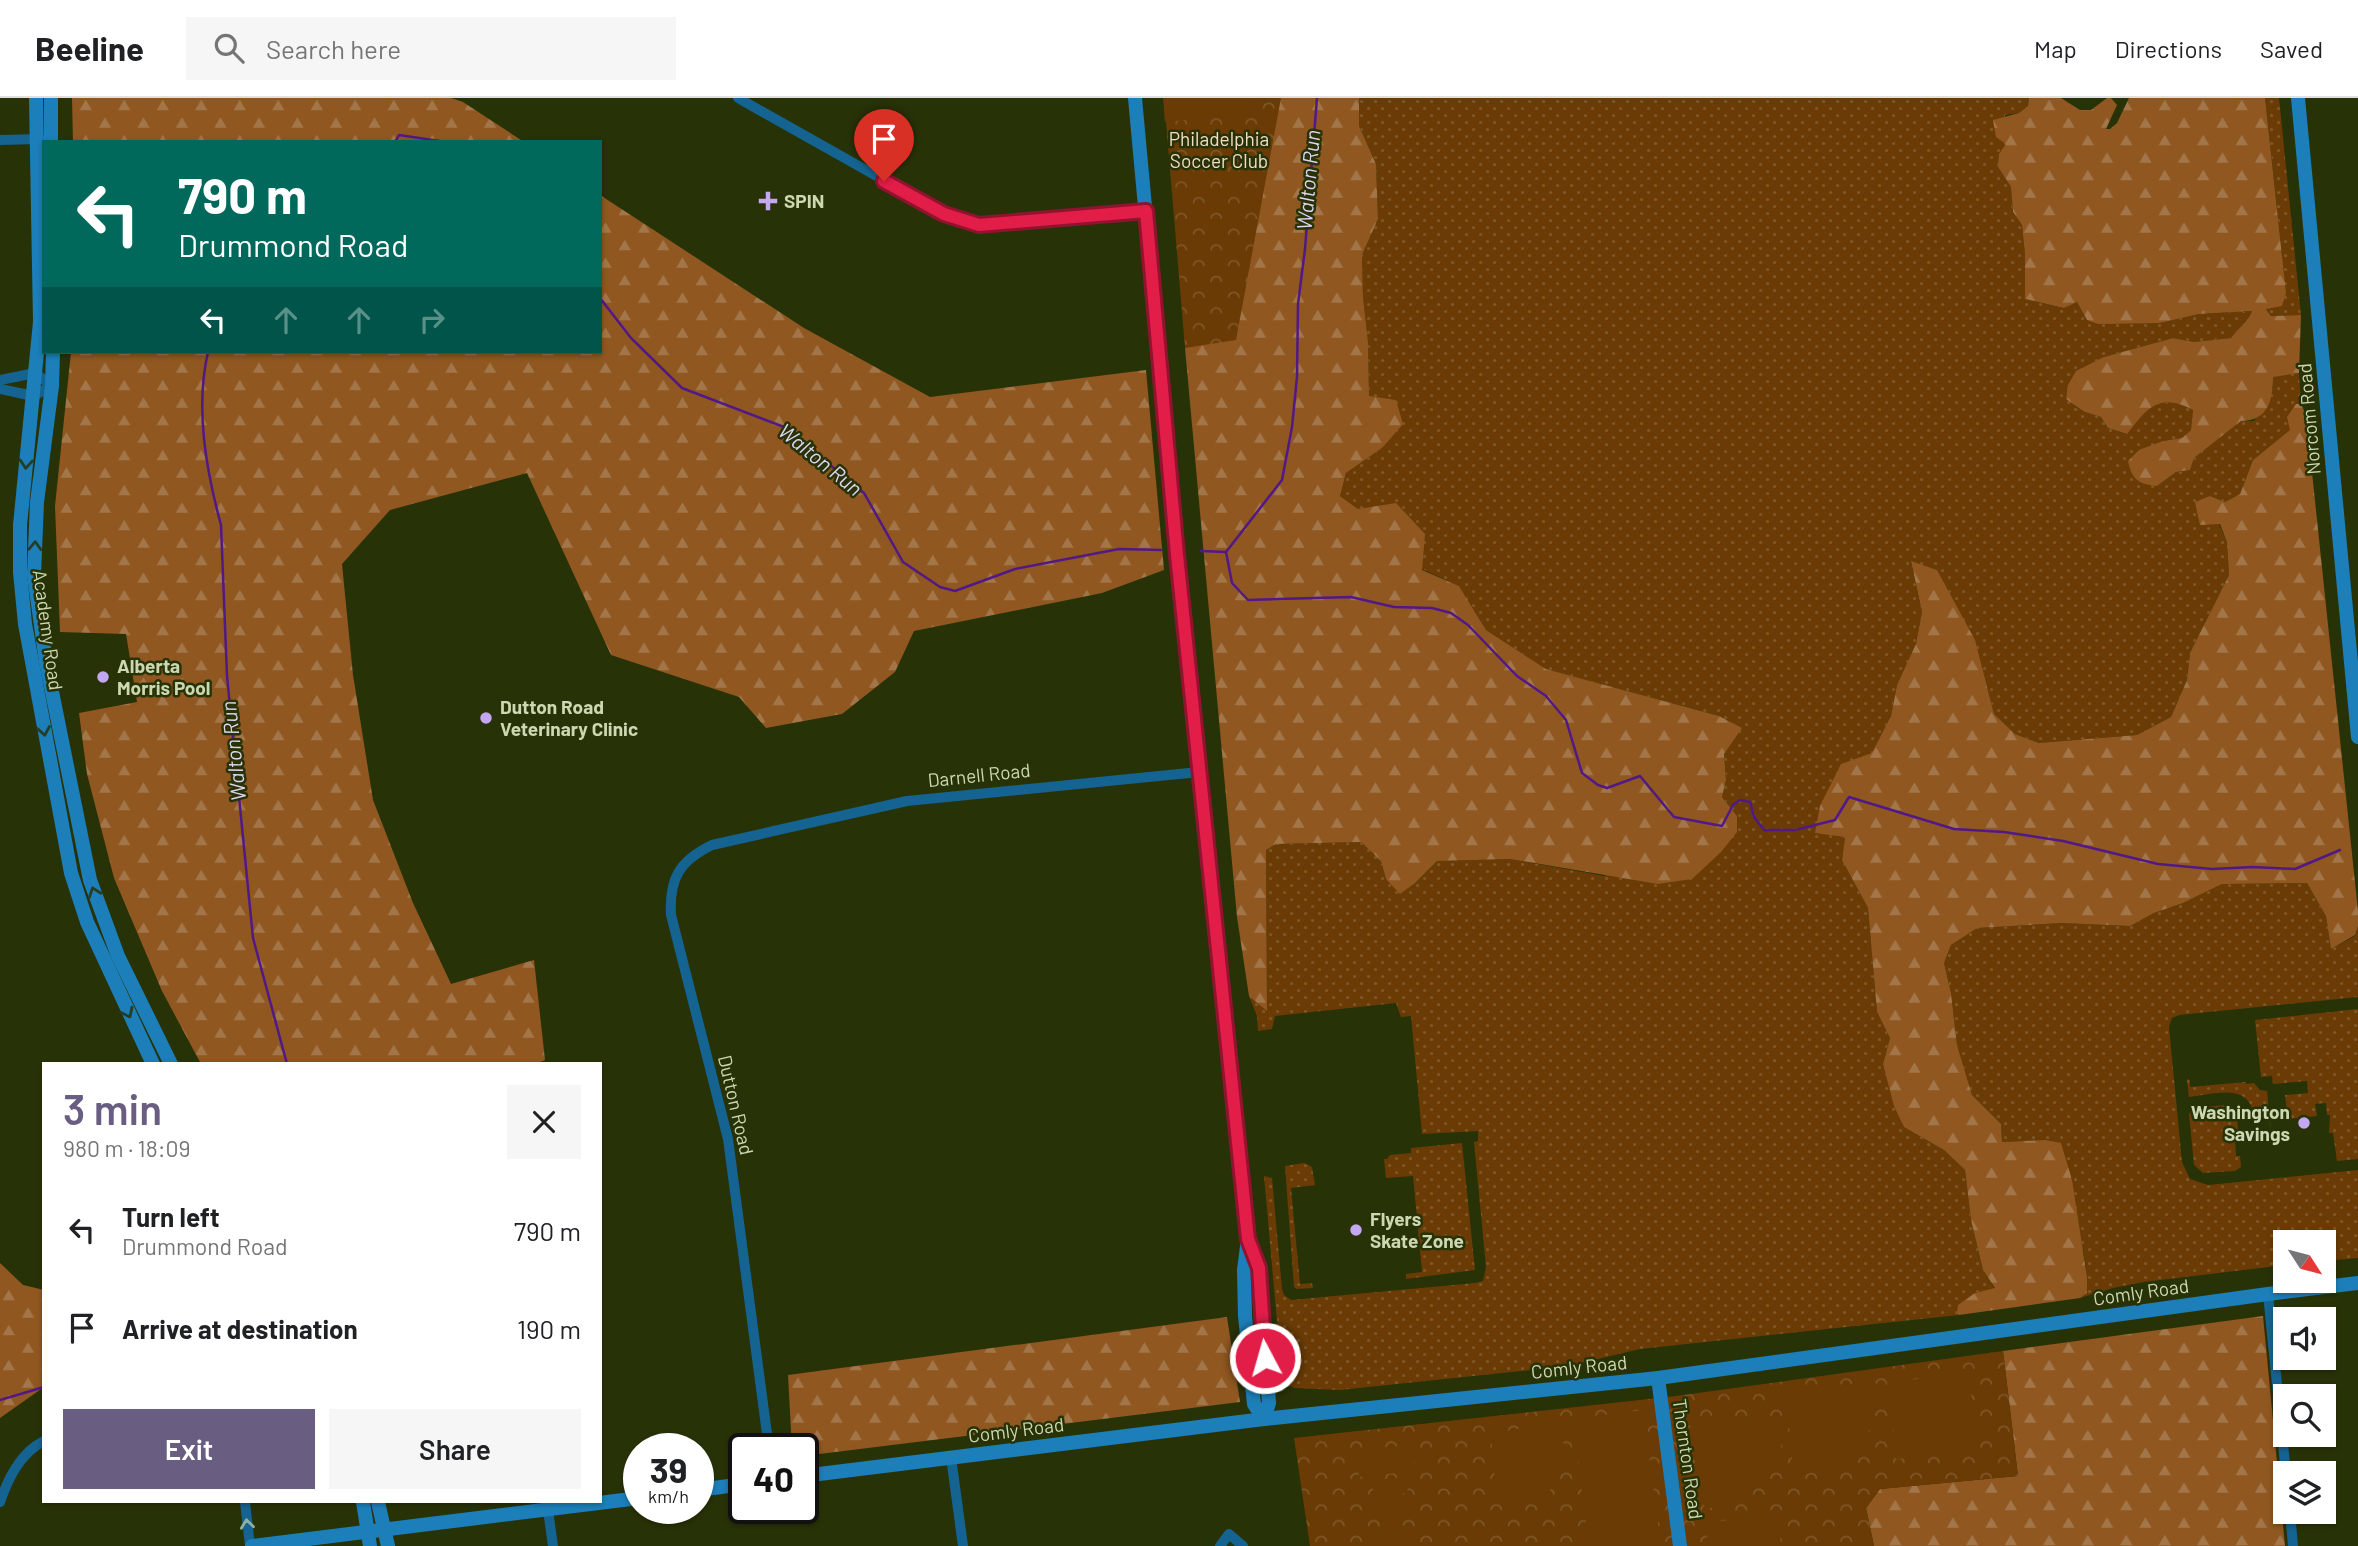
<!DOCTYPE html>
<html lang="en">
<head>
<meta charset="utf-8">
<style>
  body { margin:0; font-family:Barlow,sans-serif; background:#f6f6f6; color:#202124; height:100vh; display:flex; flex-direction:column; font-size:26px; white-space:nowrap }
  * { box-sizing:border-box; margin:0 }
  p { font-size:23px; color:#757577 }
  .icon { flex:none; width:38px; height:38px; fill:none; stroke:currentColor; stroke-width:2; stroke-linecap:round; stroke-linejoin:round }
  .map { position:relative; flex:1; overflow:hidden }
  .sheet { position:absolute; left:42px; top:964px; width:560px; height:441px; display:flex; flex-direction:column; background:#fff; border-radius:0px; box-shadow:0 2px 5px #0004 }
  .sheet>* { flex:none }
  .banner { position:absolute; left:42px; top:42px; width:560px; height:214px; border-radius:0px; box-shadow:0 2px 5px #0004; background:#00695c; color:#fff; overflow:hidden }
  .needle { width:46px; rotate:126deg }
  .fabs { position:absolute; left:2273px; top:1132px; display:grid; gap:14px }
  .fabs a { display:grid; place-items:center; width:63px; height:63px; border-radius:0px; background:#fff; box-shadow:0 2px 5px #0004; font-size:35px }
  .speed { position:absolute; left:623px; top:1335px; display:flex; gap:14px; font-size:35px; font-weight:700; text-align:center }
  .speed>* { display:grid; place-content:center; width:91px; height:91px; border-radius:50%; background:#fff; box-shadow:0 2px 5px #0004; line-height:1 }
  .speed small { font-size:18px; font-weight:400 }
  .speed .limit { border:4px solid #111; border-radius:10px; background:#fff; color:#111 }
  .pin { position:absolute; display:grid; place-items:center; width:60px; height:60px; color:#fff; margin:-72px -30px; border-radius:50% 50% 50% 0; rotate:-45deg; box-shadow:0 0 7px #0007 }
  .pin .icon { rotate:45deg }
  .me { position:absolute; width:77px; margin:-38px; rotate:354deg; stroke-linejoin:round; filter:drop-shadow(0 0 5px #0008) }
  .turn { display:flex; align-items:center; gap:24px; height:147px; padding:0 21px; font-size:32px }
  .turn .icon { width:91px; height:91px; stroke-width:2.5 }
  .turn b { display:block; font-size:49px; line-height:60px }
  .lanes { display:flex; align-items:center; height:66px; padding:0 21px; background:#0003; justify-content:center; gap:35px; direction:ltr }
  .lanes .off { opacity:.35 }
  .round { display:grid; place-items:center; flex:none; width:74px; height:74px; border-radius:0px; background:#f6f6f6 }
  .summary { display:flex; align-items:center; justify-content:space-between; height:119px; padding:0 21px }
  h1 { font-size:42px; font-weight:600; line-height:52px; color:#695d81 }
  .action { display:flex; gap:14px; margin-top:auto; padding:14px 21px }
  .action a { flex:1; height:80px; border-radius:0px; background:#695d81; color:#fff; font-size:28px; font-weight:600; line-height:80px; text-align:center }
  .action a+a { background:#f6f6f6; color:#202124 }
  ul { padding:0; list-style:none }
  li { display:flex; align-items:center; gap:21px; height:98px; padding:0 21px }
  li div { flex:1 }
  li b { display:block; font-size:26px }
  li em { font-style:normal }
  header { display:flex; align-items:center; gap:42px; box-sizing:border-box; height:98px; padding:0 35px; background:#fff; border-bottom:2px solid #e0e0e0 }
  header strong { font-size:33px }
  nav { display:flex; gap:38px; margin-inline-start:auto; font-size:24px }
  .search { width:490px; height:63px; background:#f6f6f6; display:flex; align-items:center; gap:18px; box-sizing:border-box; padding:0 24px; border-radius:0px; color:#757577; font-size:26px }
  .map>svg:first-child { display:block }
</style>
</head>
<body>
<header>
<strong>Beeline</strong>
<div class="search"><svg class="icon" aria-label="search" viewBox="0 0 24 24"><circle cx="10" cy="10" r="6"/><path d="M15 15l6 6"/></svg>Search here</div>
<nav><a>Map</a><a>Directions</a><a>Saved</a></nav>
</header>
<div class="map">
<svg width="2358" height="1448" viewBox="0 0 2358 1448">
  <defs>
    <pattern id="grass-dots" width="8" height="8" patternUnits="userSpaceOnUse" patternTransform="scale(1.75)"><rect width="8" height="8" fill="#6a3b05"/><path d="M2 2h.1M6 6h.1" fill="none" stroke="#7e5727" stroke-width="1.8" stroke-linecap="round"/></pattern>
    <pattern id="forest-firs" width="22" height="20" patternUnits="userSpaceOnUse" patternTransform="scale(1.75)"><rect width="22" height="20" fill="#905721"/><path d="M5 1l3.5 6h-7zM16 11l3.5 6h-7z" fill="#a37649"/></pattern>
    <pattern id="park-crowns" width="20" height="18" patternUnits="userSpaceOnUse" patternTransform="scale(1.75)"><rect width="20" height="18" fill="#6a3b05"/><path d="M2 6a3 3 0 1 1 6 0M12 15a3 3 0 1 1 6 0" fill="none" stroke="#7e5727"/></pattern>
  </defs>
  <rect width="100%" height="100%" fill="#283207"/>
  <!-- grass -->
  <g fill="url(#grass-dots)">
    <path d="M 1359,0 L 2029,0 L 2028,8 L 2019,15 L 2005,17 L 2006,46 L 1998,69 L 2011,89 L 2013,114 L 2022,127 L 2025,156 L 2025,201 L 2064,210 L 2077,204 L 2087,222 L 2160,225 L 2199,216 L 2252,213 C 2248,224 2238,230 2231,240 L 2194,244 L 2173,240 L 2104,259 L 2085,314 L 2101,319 L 2108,330 L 2126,336 C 2147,311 2158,294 2193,312 L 2191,332 L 2182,340 L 2163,343 L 2157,388 L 2176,374 L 2190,372 L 2194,360 L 2241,323 L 2254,323 L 2273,289 L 2273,278 L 2299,275 L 2301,306 L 2296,306 L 2290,332 L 2253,362 L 2240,396 L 2225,404 L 2210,398 L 2200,426 L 2219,426 L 2227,444 L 2229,477 L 2190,555 L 2187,582 L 2171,619 L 2137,637 L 2039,645 L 2015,636 L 1994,616 L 1986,585 L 1937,472 L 1911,464 L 1922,514 L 1916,547 L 1897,587 L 1891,618 L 1873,655 L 1841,667 L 1845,739 L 1842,762 L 1868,810 L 1877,914 L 1890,940 L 1883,966 L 1904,1029 L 1944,1052 L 1965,1072 L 1971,1122 L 1983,1172 L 1995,1191 L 1975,1195 L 1957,1214 L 1959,1217 L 1640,1251 L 1568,1268 L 1340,1292 L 1295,1290 L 1287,1287 L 1282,1279 L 1264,1078 L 1272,1080 L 1282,1191 L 1284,1197 L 1291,1202 L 1475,1185 L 1483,1183 L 1486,1169 L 1474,1044 L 1478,1043 L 1478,1033 L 1422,1036 L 1411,918 L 1401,919 L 1396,905 L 1275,918 L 1272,931 L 1258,933 L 1257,918 L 1249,898 L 1267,912 L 1266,752 L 1276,746 L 1361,744 L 1381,763 L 1386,781 L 1415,785 L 1437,763 L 1510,761 L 1604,778 L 1737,718 L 1722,699 L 1726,682 L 1724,656 L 1741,630 L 1719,618 L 1546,571 L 1486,532 L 1459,488 L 1422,471 L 1358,411 L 1340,398 L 1346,375 L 1382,350 L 1369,299 L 1368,245 L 1363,199 L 1362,157 L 1378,121 L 1376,66 L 1359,28 Z"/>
    <polygon points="2265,0 2279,0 2301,217 2271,218 2266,210 2282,157"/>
    <path d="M 2307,785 L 2326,818 L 2331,851 L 2355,838 L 2358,828 L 2358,899 L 2179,917 L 2172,920 L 2169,929 L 2182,1064 L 2190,1081 L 2208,1087 L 2358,1072 L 2358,1160 L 2324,1163 L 2324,1144 L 2286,1144 L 2285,1167 L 2144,1184 L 2113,1190 L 2080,1200 L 2087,1195 C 2089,1142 2063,1091 2045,1042 L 2002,1044 L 2001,1026 L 1972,997 L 1957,947 L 1951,895 L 1944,865 L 1951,847 L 1976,830 L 2062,825 L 2130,828 L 2154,815 L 2183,805 L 2222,786 Z"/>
    <polygon points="2358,911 2358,1061 2337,1063 2333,1035 2329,1035 2330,1017 2327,1017 2326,1005 2315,1006 2317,1018 2288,1021 2285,997 2308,995 2307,983 2273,986 2272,978 2261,979 2255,922"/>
    <path d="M 2187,981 L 2190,982 L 2190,989 L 2246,984 L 2246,986 L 2254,985 L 2260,992 L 2267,993 L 2271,1034 L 2269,1020 L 2254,1021 C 2252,983 2214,996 2189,999 Z"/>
    <path d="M 2225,1007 C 2240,1011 2237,1029 2239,1043 L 2235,1044 L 2236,1058 L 2240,1058 L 2241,1069 L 2235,1073 L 2203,1075 L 2194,1067 L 2189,1016 L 2194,1010 Z"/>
    <polygon points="1462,1045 1475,1172 1406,1181 1406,1176 1422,1174 1413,1078 1386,1080 1384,1061 1387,1061 1390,1057 1411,1055 1411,1050"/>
    <polygon points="1304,1065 1312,1069 1315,1087 1291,1090 1300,1186 1312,1185 1313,1190 1297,1191 1294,1189 1285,1068"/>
  </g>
  <!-- forest -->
  <g fill="url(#forest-firs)">
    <polygon points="72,0 451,0 463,4 524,44 73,44"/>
    <polygon points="1258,0 1359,0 1359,28 1376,66 1378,121 1362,157 1363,199 1368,244 1369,298 1396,302 1403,326 1382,350 1346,375 1340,398 1358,411 1396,405 1425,436 1422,472 1459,488 1486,532 1546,571 1719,618 1742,630 1724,656 1726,682 1722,699 1737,718 1737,734 1721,754 1692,781 1658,786 1510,761 1437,763 1415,785 1400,796 1386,781 1381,763 1361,744 1276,746 1266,752 1267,913 1249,898 1237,819 1185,250 1193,239"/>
    <path d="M 2029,0 L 2061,0 L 2080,12 L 2091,12 L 2107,0 L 2111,0 L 2117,7 L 2106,31 L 2110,31 L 2117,25 L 2129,0 L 2265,0 L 2286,195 L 2282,208 L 2266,211 L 2271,218 L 2301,217 L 2299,275 L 2273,279 C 2273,302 2268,323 2241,323 L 2194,360 L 2190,372 L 2176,374 L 2157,388 C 2139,386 2132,382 2128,363 L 2139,352 L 2163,343 L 2182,340 L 2191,332 L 2193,312 C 2158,294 2147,311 2127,336 L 2108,330 L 2101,319 L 2085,314 L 2066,301 L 2068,287 L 2076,273 L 2104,259 L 2173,240 L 2194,244 L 2231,240 C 2238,230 2248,224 2252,213 L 2199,216 L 2160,225 L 2098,226 L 2087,222 L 2077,204 L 2064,210 L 2025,201 L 2025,156 L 2022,127 L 2013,114 L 2011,89 L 1998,69 L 1999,56 L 2006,46 L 1996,39 L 1993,22 L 2019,15 L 2028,8 Z"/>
    <polygon points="600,97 804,230 930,299 1146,272 1164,472 1102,495 914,533 895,574 842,616 766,630 739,599 611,557 527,375 390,412 342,466 353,577 373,702 413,805 451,886 534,862 545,962 536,966 201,966 162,893 114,780 87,676 79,615 137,604 126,536 60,534 55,408 71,254 600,254"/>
    <polygon points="2296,306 2301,306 2306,317 2358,813 2358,828 2355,837 2331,851 2326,818 2307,785 2222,786 2183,805 2154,815 2130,828 2062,825 1977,830 1951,847 1944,865 1951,895 1957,947 1972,997 2001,1026 2002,1044 2045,1042 2061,1045 2072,1082 2087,1179 2087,1195 2080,1200 1959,1217 1957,1215 1958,1207 1975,1195 1995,1190 1983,1172 1971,1122 1965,1072 1944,1052 1904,1029 1894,1008 1883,966 1890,940 1877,914 1868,810 1842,762 1845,739 1815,735 1820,708 1841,666 1872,655 1891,618 1897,587 1916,546 1922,514 1911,463 1937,472 1975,542 1994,616 2015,636 2039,645 2137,637 2171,619 2187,582 2190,555 2229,477 2227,444 2220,426 2200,427 2195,404 2210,398 2225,404 2240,396 2253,362 2290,332 2287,319"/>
    <polygon points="0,1165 23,1187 44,1192 44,1289 0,1320"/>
    <polygon points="2263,1218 2285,1448 1874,1448 1866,1410 1880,1391 2018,1378 2003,1253"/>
    <polygon points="1227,1219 1240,1304 803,1358 803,1351 792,1351 788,1277"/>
  </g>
  <!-- park -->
  <g fill="url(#park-crowns)">
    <polygon points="1164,0 1281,0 1236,242 1185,250"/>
    <polygon points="2003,1253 2018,1378 1880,1391 1866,1410 1874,1448 1310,1448 1294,1340 1676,1298"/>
  </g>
  <!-- garden -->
  <g fill="#6a3b05">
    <polygon points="1163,0 1250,0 1251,16 1165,24"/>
    <polygon points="1969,1276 1977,1353 1896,1361 1889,1284"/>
    <path d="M 1876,1285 C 1882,1341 1846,1370 1794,1378 L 1786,1294 L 1792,1289 Z"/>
    <polygon points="1643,1312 1661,1448 1589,1448 1573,1321"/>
    <path d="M 1700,1318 L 1781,1318 C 1789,1373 1756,1402 1705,1411 L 1690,1329 Z"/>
    <path d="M 1554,1324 C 1584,1368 1547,1418 1497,1405 L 1491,1336 Z"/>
    <polygon points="1413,1347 1415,1373 1359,1379 1356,1352"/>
    <polygon points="1406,1379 1408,1395 1374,1399 1372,1383"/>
    <polygon points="1409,1400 1411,1416 1376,1420 1374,1404"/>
    <polygon points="1778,1416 1781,1448 1708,1448 1706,1425"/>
    <polygon points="1407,1427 1409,1443 1374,1447 1372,1431"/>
  </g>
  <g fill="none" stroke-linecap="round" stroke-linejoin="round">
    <!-- stream -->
    <g stroke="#511987" stroke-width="2.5">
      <polyline points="395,44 399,37 446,44"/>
      <polyline points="600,200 631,240 682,290 784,329 864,395 903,464 940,489 955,493 1015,471 1119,451 1161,452"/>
      <path d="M 208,254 C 195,310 206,372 221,427 L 227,578 L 253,840 L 287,966"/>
      <polyline points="1201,453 1226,454"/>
      <polyline points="1226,454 1232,485 1248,502 1351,499 1394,509 1432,510 1451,515 1468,527 1517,578 1546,598 1566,622 1582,675 1598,687 1607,690 1640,678 1674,719 1722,728 1733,707 1740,702 1750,704 1754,719 1764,732 1795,732 1835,722 1849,699 1954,731 2004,734 2063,743 2158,766 2212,771 2253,769 2295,771 2340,752"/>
      <polyline points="1226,454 1282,382 1292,329 1297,279 1298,206 1305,151 1317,0"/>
      <polyline points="0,1302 44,1289"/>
    </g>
    <!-- street -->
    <g stroke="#156391" stroke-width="10">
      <path d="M 738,0 L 944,116 C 963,124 979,127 999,127 L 1146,113"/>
      <polyline points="0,42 40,41"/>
      <polyline points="0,282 35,275 52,288 33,298 0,291"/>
      <polyline points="2268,1196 2286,1376"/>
      <path d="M 769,1351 L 728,1041 L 671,817 C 669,781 679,763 712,747 L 907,703 L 1199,674"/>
      <polyline points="951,1359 963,1448"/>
      <path d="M 0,1404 C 8,1381 20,1355 44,1343"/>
      <polyline points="245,1404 250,1448"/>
      <polyline points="548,1412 553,1448"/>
      <polyline points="2290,1414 2293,1448"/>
      <polyline points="1220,1448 1229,1436 1243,1448"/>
    </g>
    <!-- secondary -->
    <g stroke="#1c7fb9" stroke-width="14">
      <polyline points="36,0 40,224 20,427 20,474 25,526 71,775 87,824 153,966"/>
      <polyline points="51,0 51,44"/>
      <polyline points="1135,0 1177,457 1248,1141 1244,1172 1245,1218 1254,1306 1264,1321"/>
      <polyline points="2298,0 2358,639"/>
      <polyline points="53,254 52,288 37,404 34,477 46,564 90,782 118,858 171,966"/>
      <polyline points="1249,1144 1259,1170 1269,1305 1264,1321"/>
      <polyline points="1658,1280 1680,1448"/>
      <polyline points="803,1378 1264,1321 1658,1280 2268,1196 2358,1185"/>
      <polyline points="698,1392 744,1386"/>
      <polyline points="363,1404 370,1448"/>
      <polyline points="378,1404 388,1448"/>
      <polyline points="252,1448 639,1400"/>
    </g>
  </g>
  <!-- one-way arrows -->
  <defs><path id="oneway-chevron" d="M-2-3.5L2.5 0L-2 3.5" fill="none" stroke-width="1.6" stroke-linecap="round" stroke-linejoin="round" transform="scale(1.75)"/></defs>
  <g stroke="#263e22">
    <use href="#oneway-chevron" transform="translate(26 366) rotate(95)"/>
    <use href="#oneway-chevron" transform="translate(35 448) rotate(-88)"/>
    <use href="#oneway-chevron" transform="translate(44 633) rotate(80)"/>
    <use href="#oneway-chevron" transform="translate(94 794) rotate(-110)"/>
    <use href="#oneway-chevron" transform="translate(128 915) rotate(64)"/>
  </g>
  <use stroke="#8cafa6" href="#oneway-chevron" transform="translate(247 1426) rotate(-97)"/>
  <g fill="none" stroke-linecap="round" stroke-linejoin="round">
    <defs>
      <polyline id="route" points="884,83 944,116 979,127 1146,113 1177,457 1248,1141 1259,1170 1265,1260"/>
    </defs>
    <!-- route casing -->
    <use href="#route" stroke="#92132f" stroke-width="18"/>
    <!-- route -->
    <use href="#route" stroke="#e11d48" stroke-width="12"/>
  </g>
  <!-- markers -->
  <g fill="#c3a7f2" stroke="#283207" stroke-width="2.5">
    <path d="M764.5 92.5h7v7h7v7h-7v7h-7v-7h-7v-7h7z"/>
    <circle cx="103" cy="579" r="7"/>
    <circle cx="486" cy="620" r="7"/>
    <circle cx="2304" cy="1025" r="7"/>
    <circle cx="1356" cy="1132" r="7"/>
  </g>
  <g text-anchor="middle" stroke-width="5" stroke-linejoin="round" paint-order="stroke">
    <!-- park labels -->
    <g font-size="19" fill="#f4dbc6" stroke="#283207">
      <text x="1219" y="48">Philadelphia<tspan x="1219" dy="22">Soccer Club</tspan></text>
    </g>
    <!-- poi labels -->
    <g font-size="19" font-weight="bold" fill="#ccd8b2" stroke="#283207" text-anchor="start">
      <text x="784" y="110">SPIN</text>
      <text x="117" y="575">Alberta<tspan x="117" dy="22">Morris Pool</tspan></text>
      <text x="500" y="616">Dutton Road<tspan x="500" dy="22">Veterinary Clinic</tspan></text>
      <text x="2290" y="1021" text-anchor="end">Washington<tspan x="2290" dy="22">Savings</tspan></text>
      <text x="1370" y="1128">Flyers<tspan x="1370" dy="22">Skate Zone</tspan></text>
    </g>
    <!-- street labels -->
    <g font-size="19" fill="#ccd8b2" stroke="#283207">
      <text transform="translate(2309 321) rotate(-95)" y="7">Norcom Road</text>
      <text transform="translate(48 532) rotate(82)" y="7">Academy Road</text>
      <text transform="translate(979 677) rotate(-6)" y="7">Darnell Road</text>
      <text transform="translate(736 1007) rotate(77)" y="7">Dutton Road</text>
      <text transform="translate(2141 1194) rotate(-8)" y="7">Comly Road</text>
      <text transform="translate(1579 1269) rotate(-6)" y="7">Comly Road</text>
      <text transform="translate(1016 1332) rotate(-7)" y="7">Comly Road</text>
      <text transform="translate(1688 1361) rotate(82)" y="7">Thornton Road</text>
    </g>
    <!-- water labels -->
    <g font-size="21" font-style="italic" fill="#dfd5f1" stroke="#283207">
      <text transform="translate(1309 82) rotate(-85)" y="7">Walton Run</text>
      <text transform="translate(820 362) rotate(39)" y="7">Walton Run</text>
      <text transform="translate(234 653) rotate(-96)" y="7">Walton Run</text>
    </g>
  </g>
</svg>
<div class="fabs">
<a><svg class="needle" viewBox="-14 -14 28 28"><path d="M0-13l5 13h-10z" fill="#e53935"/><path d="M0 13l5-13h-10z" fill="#757577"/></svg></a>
<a><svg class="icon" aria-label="sound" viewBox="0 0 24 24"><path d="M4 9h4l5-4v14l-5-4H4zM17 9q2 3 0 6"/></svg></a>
<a><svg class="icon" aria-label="search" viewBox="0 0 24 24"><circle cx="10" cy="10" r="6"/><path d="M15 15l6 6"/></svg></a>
<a><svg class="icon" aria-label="layers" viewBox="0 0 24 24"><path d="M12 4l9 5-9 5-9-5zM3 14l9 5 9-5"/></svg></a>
</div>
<div class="speed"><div>39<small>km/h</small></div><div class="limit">40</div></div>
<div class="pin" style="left:884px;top:83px;background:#d93025"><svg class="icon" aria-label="arrive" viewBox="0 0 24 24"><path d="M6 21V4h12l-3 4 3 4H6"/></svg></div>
<svg class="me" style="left:1265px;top:1260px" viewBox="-20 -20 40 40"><circle r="17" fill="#e11d48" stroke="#fff" stroke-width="3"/><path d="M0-11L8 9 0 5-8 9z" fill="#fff"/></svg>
<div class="banner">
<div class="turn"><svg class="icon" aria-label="left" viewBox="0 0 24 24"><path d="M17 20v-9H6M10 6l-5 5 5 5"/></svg><div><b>790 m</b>Drummond Road</div></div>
<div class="lanes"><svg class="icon" aria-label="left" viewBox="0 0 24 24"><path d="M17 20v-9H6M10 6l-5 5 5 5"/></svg><svg class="icon off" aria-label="ahead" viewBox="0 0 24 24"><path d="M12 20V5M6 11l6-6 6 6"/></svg><svg class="icon off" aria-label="ahead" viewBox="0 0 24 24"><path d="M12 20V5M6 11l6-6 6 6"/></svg><svg class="icon off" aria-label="right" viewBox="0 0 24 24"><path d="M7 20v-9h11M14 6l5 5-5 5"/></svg></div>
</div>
<section class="sheet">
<div class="summary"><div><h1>3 min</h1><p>980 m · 18:09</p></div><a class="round"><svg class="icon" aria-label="close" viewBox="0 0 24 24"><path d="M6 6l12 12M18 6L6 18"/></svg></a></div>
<ul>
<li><svg class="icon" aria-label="left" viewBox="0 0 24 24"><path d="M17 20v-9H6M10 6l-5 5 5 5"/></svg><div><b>Turn left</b><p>Drummond Road</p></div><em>790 m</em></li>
<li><svg class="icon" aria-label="arrive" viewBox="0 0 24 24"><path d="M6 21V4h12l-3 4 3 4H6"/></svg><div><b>Arrive at destination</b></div><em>190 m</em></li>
</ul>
<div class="action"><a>Exit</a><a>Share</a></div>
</section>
</div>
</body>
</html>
